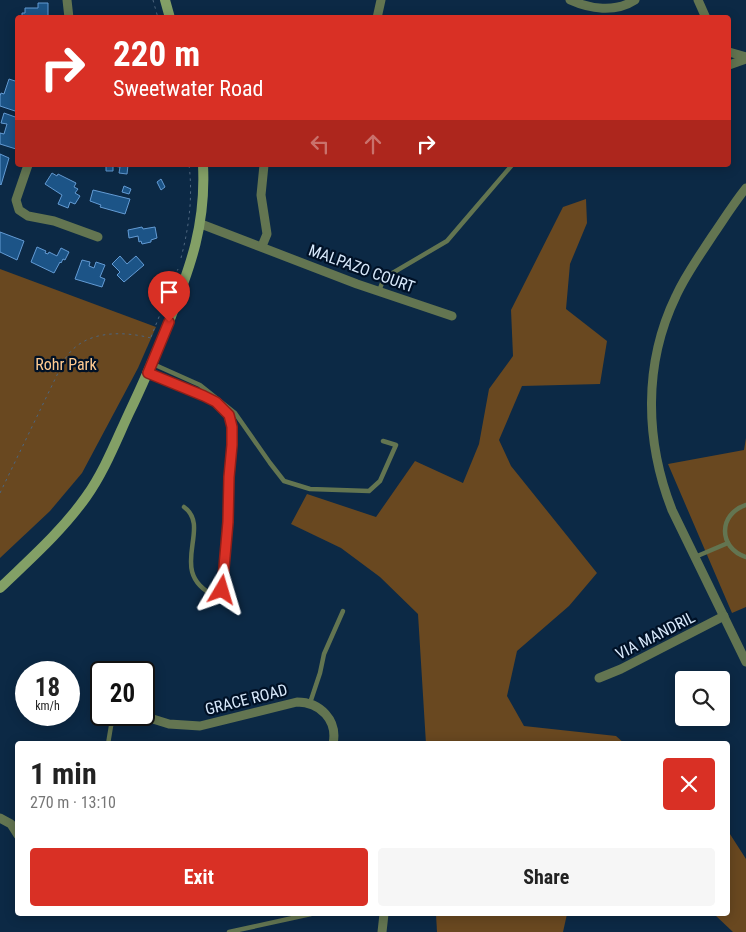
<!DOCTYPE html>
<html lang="en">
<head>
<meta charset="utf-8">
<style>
  body { margin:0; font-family:"Roboto Condensed",sans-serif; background:#f6f6f6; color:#222; height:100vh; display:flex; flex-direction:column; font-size:19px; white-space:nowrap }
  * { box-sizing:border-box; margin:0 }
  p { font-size:16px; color:#767676 }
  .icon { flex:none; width:28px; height:28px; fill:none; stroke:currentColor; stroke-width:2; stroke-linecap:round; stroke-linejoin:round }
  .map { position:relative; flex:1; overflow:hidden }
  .sheet { position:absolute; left:15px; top:741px; width:715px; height:175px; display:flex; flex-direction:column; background:#fff; border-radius:5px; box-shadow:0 2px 12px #0003 }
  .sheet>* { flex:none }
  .hud { position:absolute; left:15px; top:15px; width:716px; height:152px; border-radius:5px; box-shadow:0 2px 12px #0003; background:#d93025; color:#fff; overflow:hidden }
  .controls { position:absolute; left:675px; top:671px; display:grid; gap:10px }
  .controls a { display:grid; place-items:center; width:55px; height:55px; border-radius:5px; background:#fff; box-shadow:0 2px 12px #0003; font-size:25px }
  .speed { position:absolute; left:15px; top:661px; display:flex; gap:10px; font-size:25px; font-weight:700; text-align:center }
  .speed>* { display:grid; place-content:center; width:65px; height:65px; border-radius:50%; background:#fff; box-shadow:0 2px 12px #0003; line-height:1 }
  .speed small { font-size:12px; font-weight:400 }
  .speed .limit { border:2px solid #111; border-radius:8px; background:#fff; color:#111 }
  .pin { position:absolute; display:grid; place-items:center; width:42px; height:42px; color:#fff; margin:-51px -21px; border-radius:50% 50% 50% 0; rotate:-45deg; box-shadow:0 0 5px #0007 }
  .pin .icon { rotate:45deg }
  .me { position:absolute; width:55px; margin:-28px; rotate:7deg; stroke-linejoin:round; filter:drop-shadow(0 0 4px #0008) }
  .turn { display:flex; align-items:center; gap:18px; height:105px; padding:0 15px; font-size:22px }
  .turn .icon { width:65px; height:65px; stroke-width:2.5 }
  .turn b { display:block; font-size:35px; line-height:42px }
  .lanes { display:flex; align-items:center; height:48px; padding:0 15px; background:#0003; justify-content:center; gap:25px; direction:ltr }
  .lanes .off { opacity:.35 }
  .round { display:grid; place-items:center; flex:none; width:52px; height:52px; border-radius:5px; background:#f6f6f6 }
  .summary { display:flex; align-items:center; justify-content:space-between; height:85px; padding:0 15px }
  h1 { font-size:30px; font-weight:700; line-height:38px }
  .button { display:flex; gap:10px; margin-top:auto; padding:10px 15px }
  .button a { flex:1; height:58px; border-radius:5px; background:#d93025; color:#fff; font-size:20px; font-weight:700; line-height:58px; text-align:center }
  .button a+a { background:#f6f6f6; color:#222 }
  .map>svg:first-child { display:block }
</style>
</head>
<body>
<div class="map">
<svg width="746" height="932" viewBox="0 0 746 932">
  <rect width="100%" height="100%" fill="#0c2945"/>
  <!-- green -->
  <g fill="#694820">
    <polygon points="586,199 587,223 570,264 566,309 607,341 600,384 522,386 499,440 511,466 597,573 569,606 517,651 507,696 524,726 616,736 625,744 426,744 418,614 380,577 341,548 291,524 307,494 376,517 415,461 463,483 479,444 489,389 513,356 511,310 563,207"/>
    <polygon points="0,269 156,327 138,368 82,473 50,511 0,558"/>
    <polygon points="746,438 746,607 732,613 668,464 744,450"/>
    <polygon points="728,831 746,859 746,932 733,932 715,915 711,914 728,914"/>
    <polygon points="436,914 567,914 563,932 437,932"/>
  </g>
  <!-- building -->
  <g fill="#1c5487" stroke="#639bd4">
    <polygon points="38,3 48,3 48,17 22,18 22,13 25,13 25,8 38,8"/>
    <polygon points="9,79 18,82 18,112 0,106 0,96 1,93 4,94"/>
    <polygon points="4,113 18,118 16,149 0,144 0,133 4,134 7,124 1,123"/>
    <polygon points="0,154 9,158 1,185 0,184"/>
    <polygon points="106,165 128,165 127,174 119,173 120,167 113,166 113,171 106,171"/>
    <polygon points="52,173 57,176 58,174 76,183 74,187 78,189 75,193 80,196 75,204 70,202 68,208 58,204 62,195 45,184"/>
    <polygon points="161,179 165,187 161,190 157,182"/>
    <polygon points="124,186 131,189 129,194 122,192"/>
    <polygon points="93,190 130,199 125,214 100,207 101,205 90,201"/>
    <polygon points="142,227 143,229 155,227 157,238 151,240 151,242 142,244 141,241 139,242 138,236 129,238 128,230"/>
    <polygon points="0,232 24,241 17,260 0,252"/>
    <polygon points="37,247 46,251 45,253 48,254 49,252 57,256 61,248 69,252 65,260 63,259 61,263 60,262 54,273 31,262"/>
    <polygon points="120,256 127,264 136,256 144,265 124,282 117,275 120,272 112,264"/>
    <polygon points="82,260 90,262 89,266 94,268 96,262 105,265 100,277 105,279 102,287 75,279"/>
  </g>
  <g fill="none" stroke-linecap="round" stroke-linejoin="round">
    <!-- path -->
    <g stroke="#4d667f" stroke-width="1" stroke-dasharray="2.5 4" stroke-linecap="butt">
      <polyline points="153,0 158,18"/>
      <path d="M 181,258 C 189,227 193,197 189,165"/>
      <polyline points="151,337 178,269"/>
      <path d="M 0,493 L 58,373 C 61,367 63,361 67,356 C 86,330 123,331 151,338"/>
    </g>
    <!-- lane -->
    <g stroke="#637551" stroke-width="4.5">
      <polyline points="379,291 384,278 447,241 512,165"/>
      <polyline points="153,364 200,385 235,413 270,463 284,481 310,489 369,491 380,481 396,445 383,441"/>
      <path d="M 148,373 L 204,396 L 216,402 L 229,415 L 232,427 L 232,445 L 229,477 L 225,564 L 222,590 L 219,595 L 215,596 C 165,572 213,528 184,507"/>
      <path d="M 746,505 C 718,514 718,548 746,557"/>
      <polyline points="695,557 728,543"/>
      <polyline points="310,703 320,673 324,654 343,611"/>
      <polyline points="108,744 111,726 115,715"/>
      <polyline points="229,932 311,914"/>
    </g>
    <!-- street -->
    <g stroke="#637551" stroke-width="9">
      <polyline points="67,0 69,18"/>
      <path d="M 570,0 C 590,9 615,13 635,0"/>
      <polyline points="698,0 706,18"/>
      <polyline points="377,18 381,0"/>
      <polyline points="729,52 746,57"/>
      <polyline points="729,65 746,59"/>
      <polyline points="28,165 16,200 19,210 28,216 54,221 98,237"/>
      <path d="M 746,188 C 734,203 724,219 713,235 C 700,255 686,274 676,296 C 643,364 645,441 672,510 L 746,662"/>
      <polyline points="201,224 357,284 452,316"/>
      <polyline points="262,246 267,234 261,195 264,165"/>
      <polyline points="599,678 621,669 724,616"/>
      <path d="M 140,715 L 169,724 L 200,726 L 297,702 C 320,702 338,720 333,744"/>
      <polyline points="0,818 11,824 18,835"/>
      <polyline points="382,932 384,914"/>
    </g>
    <!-- secondary -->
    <g stroke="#83a066" stroke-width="10">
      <polyline points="165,0 170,18"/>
      <path d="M 0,588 C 30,559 62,531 86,497 C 104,472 116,441 129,413 C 144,382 157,351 170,319 C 191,265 206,224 203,165"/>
    </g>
  </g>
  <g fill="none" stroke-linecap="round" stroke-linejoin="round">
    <defs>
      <polyline id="route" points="169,322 148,373 204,396 216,402 229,415 232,427 232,445 229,477 228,522 222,590"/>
    </defs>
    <!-- route casing -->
    <use href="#route" stroke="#8d1f18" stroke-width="12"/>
    <!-- route -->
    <use href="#route" stroke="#d93025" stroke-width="9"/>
  </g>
  <g text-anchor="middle" stroke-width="4.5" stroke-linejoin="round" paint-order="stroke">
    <!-- street labels -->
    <g font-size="16" fill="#d8e9fb" stroke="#001126">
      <text transform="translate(362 268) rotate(20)" y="6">MALPAZO COURT</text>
      <text transform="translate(655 635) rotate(-27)" y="6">VIA MANDRIL</text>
      <text transform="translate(246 699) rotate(-14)" y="6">GRACE ROAD</text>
    </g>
    <!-- park labels -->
    <g font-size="16" fill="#ffcb91" stroke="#001126">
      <text x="66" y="370">Rohr Park</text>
    </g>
  </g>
</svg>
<div class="controls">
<a><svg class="icon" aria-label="search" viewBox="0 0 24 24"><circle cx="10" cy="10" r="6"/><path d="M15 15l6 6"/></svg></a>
</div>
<div class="speed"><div>18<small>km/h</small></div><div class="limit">20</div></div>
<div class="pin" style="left:169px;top:322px;background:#d93025"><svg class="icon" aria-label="arrive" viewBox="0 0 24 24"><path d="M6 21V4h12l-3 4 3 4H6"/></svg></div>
<svg class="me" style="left:222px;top:590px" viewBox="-20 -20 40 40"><path d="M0-17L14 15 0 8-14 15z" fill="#d93025" stroke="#fff" stroke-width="4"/></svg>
<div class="hud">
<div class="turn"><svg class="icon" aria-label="right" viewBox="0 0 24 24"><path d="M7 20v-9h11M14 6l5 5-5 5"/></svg><div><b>220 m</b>Sweetwater Road</div></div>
<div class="lanes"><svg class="icon off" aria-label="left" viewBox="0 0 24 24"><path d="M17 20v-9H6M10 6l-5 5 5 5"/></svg><svg class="icon off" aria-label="ahead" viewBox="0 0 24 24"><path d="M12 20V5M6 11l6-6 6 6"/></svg><svg class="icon" aria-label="right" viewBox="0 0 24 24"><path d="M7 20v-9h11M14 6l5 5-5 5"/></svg></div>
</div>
<section class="sheet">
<div class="summary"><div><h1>1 min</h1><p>270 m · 13:10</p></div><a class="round" style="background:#d93025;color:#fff"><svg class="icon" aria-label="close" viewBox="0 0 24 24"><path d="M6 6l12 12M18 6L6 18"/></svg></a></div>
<div class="button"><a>Exit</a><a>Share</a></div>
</section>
</div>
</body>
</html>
